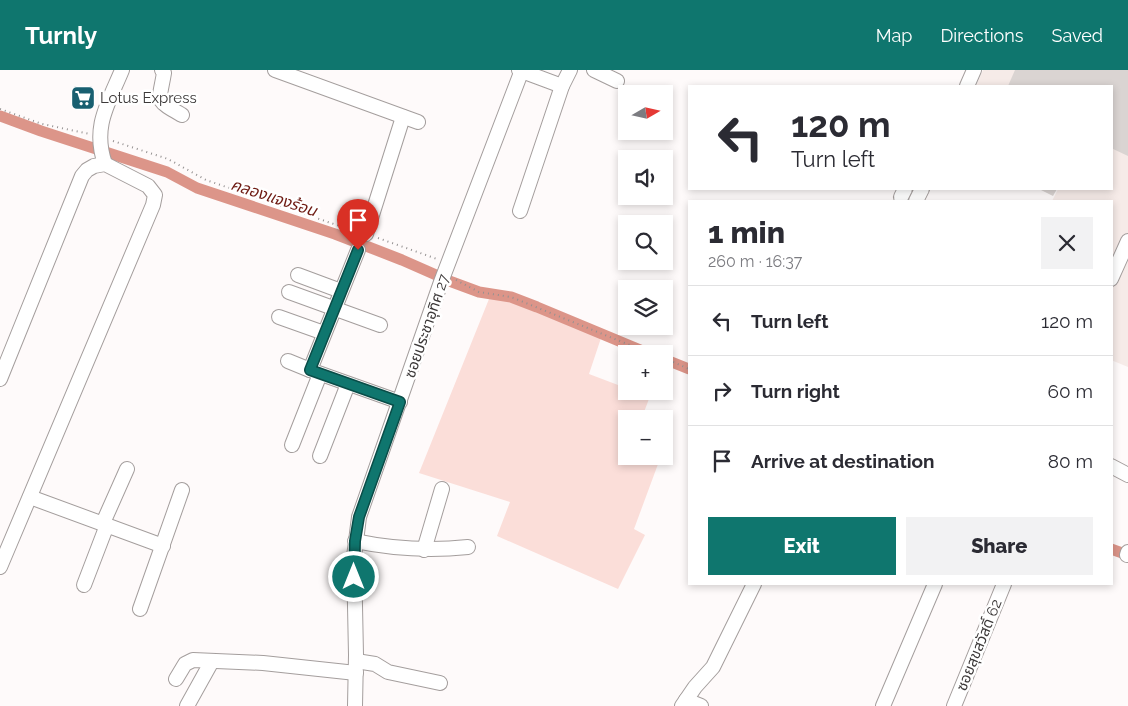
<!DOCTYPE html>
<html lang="en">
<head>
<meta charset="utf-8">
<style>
  body { margin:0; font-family:Raleway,"Noto Sans Thai",sans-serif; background:#f2f2f3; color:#2b2b33; height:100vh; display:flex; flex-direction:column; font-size:19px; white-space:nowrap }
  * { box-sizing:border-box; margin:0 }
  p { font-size:16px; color:#7c7c81 }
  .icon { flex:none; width:28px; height:28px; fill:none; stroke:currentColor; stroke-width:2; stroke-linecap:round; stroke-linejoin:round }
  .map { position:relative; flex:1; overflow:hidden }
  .side { position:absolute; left:688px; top:130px; width:425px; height:385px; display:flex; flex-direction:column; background:#fff; border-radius:0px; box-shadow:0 2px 8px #0003 }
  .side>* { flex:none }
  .top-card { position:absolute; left:688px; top:15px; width:425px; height:105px; border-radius:0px; box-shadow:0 2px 8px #0003; background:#fff; color:#2b2b33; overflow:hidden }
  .needle { width:32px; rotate:81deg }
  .fabs { position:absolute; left:618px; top:15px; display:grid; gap:10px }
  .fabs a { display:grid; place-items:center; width:55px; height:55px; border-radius:0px; background:#fff; box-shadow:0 2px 8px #0003; font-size:25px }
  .pin { position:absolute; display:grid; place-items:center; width:42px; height:42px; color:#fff; margin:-51px -21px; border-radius:50% 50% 50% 0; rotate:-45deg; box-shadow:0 0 5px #0007 }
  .pin .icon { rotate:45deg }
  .me { position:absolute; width:55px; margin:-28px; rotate:0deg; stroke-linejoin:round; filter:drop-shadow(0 0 4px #0008) }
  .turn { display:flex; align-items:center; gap:18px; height:105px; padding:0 20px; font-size:22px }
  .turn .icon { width:65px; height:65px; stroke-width:2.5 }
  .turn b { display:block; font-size:35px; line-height:42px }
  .round { display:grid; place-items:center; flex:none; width:52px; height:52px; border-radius:0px; background:#f2f2f3 }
  .head { display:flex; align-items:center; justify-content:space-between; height:85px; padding:0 20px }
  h1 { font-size:30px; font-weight:800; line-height:38px }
  .action { display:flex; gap:10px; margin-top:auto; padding:10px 20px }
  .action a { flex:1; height:58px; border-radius:0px; background:#0f766e; color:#fff; font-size:20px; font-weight:800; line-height:58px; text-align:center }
  .action a+a { background:#f2f2f3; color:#2b2b33 }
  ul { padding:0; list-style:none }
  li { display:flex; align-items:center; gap:15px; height:70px; padding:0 20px; border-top:1px solid #e1e1e2 }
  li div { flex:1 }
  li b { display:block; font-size:19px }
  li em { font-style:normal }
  header { display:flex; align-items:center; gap:30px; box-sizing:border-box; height:70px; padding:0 25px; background:#0f766e; color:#fff }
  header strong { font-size:24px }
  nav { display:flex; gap:28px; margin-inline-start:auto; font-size:18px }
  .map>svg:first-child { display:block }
</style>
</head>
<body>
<header>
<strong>Turnly</strong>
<nav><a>Map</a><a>Directions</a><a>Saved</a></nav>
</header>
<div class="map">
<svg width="1128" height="636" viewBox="0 0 1128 636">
  <rect width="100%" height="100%" fill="#fefafa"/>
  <!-- built -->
  <polygon fill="#f6ebe8" points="983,0 1128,0 1128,297 1111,290 1111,131 1052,131 1058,119 1111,119 1111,16 976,16"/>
  <!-- green -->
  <polygon fill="#fbded9" points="498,227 524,234 601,268 589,304 618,315 623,304 626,305 626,321 652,321 644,342 657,349 626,349 626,386 661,386 634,459 645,465 618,519 497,466 510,432 419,403 489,229"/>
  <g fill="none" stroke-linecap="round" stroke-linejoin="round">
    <!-- canal -->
    <g stroke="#dc9589" stroke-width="11">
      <polyline points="0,46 41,61 167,102 197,118 335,164 402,190 452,212 479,222 511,227 537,237 650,284"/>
      <polyline points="664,289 689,299"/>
      <polyline points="1111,479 1128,485"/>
    </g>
  </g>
  <!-- building -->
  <g fill="#dad4d2">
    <polygon points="1015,0 1128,0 1128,86 1111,78 1111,16 1008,16"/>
    <polygon points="1039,119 1057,119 1053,126"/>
  </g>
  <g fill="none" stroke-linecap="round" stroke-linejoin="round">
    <defs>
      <g id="minor">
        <path d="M 162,0 L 164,3 C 159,33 154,29 182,45"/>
        <polyline points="275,0 418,52"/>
        <polyline points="519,0 562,16"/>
        <polyline points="594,0 617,11"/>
        <polyline points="967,16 974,0"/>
        <path d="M 105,94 C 92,57 108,34 122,0"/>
        <polyline points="901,127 905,119"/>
        <polyline points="916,131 922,119"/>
        <polyline points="520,141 562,16 570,0"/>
        <polyline points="366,164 403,47"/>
        <polyline points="358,180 310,300 400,332"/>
        <polyline points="298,205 341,221"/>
        <polyline points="1111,209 1128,171"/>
        <polyline points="289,222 380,255"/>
        <polyline points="279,247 324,263"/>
        <polyline points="288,291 310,300"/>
        <polyline points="0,309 82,106 87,100 94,96 105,94 148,116 155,125 153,135 0,497"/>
        <polyline points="292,375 320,304"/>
        <polyline points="320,386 348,314"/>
        <polyline points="1111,396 1128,405"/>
        <polyline points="30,427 163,476"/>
        <polyline points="103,453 127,399"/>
        <path d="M 355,471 C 393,479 429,481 468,477"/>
        <polyline points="424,480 442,419"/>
        <polyline points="1127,485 1128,482"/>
        <polyline points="84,515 107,455"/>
        <polyline points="140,539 182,420"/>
        <polyline points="356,591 375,594 388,602 440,613"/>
        <polyline points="176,609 185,594 193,590 263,593 356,603"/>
        <polyline points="686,630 701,636"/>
        <polyline points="187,636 212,591"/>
        <polyline points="355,636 356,585 354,487 359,447 441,212 522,0"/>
        <polyline points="682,636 695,617 713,597 754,514"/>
        <polyline points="883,636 935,514"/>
        <polyline points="954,636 1004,514"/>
      </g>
    </defs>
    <!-- minor casing -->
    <use href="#minor" stroke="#a49e9d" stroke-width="16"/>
    <!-- path -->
    <g stroke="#949191" stroke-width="2" stroke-dasharray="1 4" stroke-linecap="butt">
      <polyline points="0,39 42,54 90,64"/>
      <polyline points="113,71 168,89 206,110 354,161"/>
      <polyline points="378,168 437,189"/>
      <polyline points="456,210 479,222 511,227 652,284"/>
      <polyline points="664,288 689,299"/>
    </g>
    <!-- minor -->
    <use href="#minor" stroke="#fff" stroke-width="14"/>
  </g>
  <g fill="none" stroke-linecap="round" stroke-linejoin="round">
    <defs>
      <polyline id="route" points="354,507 355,471 359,447 400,332 310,300 358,180"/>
    </defs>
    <!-- route casing -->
    <use href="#route" stroke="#0a4d48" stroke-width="12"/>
    <!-- route -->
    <use href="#route" stroke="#0f766e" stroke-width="9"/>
  </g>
  <!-- icons -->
  <defs>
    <symbol id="supermarket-square" viewBox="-11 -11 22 22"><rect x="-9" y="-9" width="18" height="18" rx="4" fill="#185f70" stroke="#fff"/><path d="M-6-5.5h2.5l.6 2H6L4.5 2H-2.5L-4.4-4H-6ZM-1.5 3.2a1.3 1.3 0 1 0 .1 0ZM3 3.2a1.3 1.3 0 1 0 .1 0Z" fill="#fff"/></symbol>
  </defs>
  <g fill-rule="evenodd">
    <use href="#supermarket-square" x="69" y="14" width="28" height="28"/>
  </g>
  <g text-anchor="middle" stroke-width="5" stroke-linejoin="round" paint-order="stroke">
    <!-- poi labels -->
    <g font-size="15" fill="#3c3939" stroke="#fff" text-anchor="start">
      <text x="100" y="33">Lotus Express</text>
    </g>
    <!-- street labels -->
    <g font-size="15" fill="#3c3939" stroke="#fff">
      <text transform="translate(427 256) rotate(-71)" y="5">ซอยประชาอุทิศ 27</text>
      <text transform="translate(979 575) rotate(-68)" y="5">ซอยสุขสวัสดิ์ 62</text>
    </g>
    <!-- water labels -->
    <g font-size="16" font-style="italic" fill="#6e1a12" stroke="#fff">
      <text transform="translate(274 127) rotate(18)" y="6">คลองแจงร้อน</text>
    </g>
  </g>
</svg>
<div class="fabs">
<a><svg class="needle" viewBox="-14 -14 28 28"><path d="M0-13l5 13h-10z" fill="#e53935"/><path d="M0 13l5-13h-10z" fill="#7c7c81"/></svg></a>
<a><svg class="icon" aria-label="sound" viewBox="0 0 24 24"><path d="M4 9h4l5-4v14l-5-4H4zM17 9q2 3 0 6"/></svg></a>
<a><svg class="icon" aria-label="search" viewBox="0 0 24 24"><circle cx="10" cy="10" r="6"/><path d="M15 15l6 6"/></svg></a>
<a><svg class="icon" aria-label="layers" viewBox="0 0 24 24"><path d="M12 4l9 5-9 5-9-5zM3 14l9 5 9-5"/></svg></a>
<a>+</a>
<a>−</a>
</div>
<div class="pin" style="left:358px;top:180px;background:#d93025"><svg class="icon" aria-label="arrive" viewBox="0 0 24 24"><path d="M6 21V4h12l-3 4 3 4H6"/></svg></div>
<svg class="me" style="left:354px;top:507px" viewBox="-20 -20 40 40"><circle r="17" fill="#0f766e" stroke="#fff" stroke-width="3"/><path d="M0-11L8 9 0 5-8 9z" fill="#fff"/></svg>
<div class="top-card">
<div class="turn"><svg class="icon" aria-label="left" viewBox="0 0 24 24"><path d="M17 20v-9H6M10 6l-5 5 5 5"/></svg><div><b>120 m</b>Turn left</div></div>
</div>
<section class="side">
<div class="head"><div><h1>1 min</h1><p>260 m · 16:37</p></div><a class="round"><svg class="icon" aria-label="close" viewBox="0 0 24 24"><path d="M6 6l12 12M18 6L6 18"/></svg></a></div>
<ul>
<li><svg class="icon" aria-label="left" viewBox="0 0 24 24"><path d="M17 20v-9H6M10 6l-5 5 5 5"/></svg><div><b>Turn left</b></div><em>120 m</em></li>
<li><svg class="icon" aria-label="right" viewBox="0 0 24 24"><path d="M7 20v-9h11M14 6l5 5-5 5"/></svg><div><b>Turn right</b></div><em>60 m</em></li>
<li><svg class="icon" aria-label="arrive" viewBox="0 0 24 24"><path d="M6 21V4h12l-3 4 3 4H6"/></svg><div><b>Arrive at destination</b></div><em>80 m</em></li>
</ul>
<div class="action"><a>Exit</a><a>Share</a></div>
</section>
</div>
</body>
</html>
